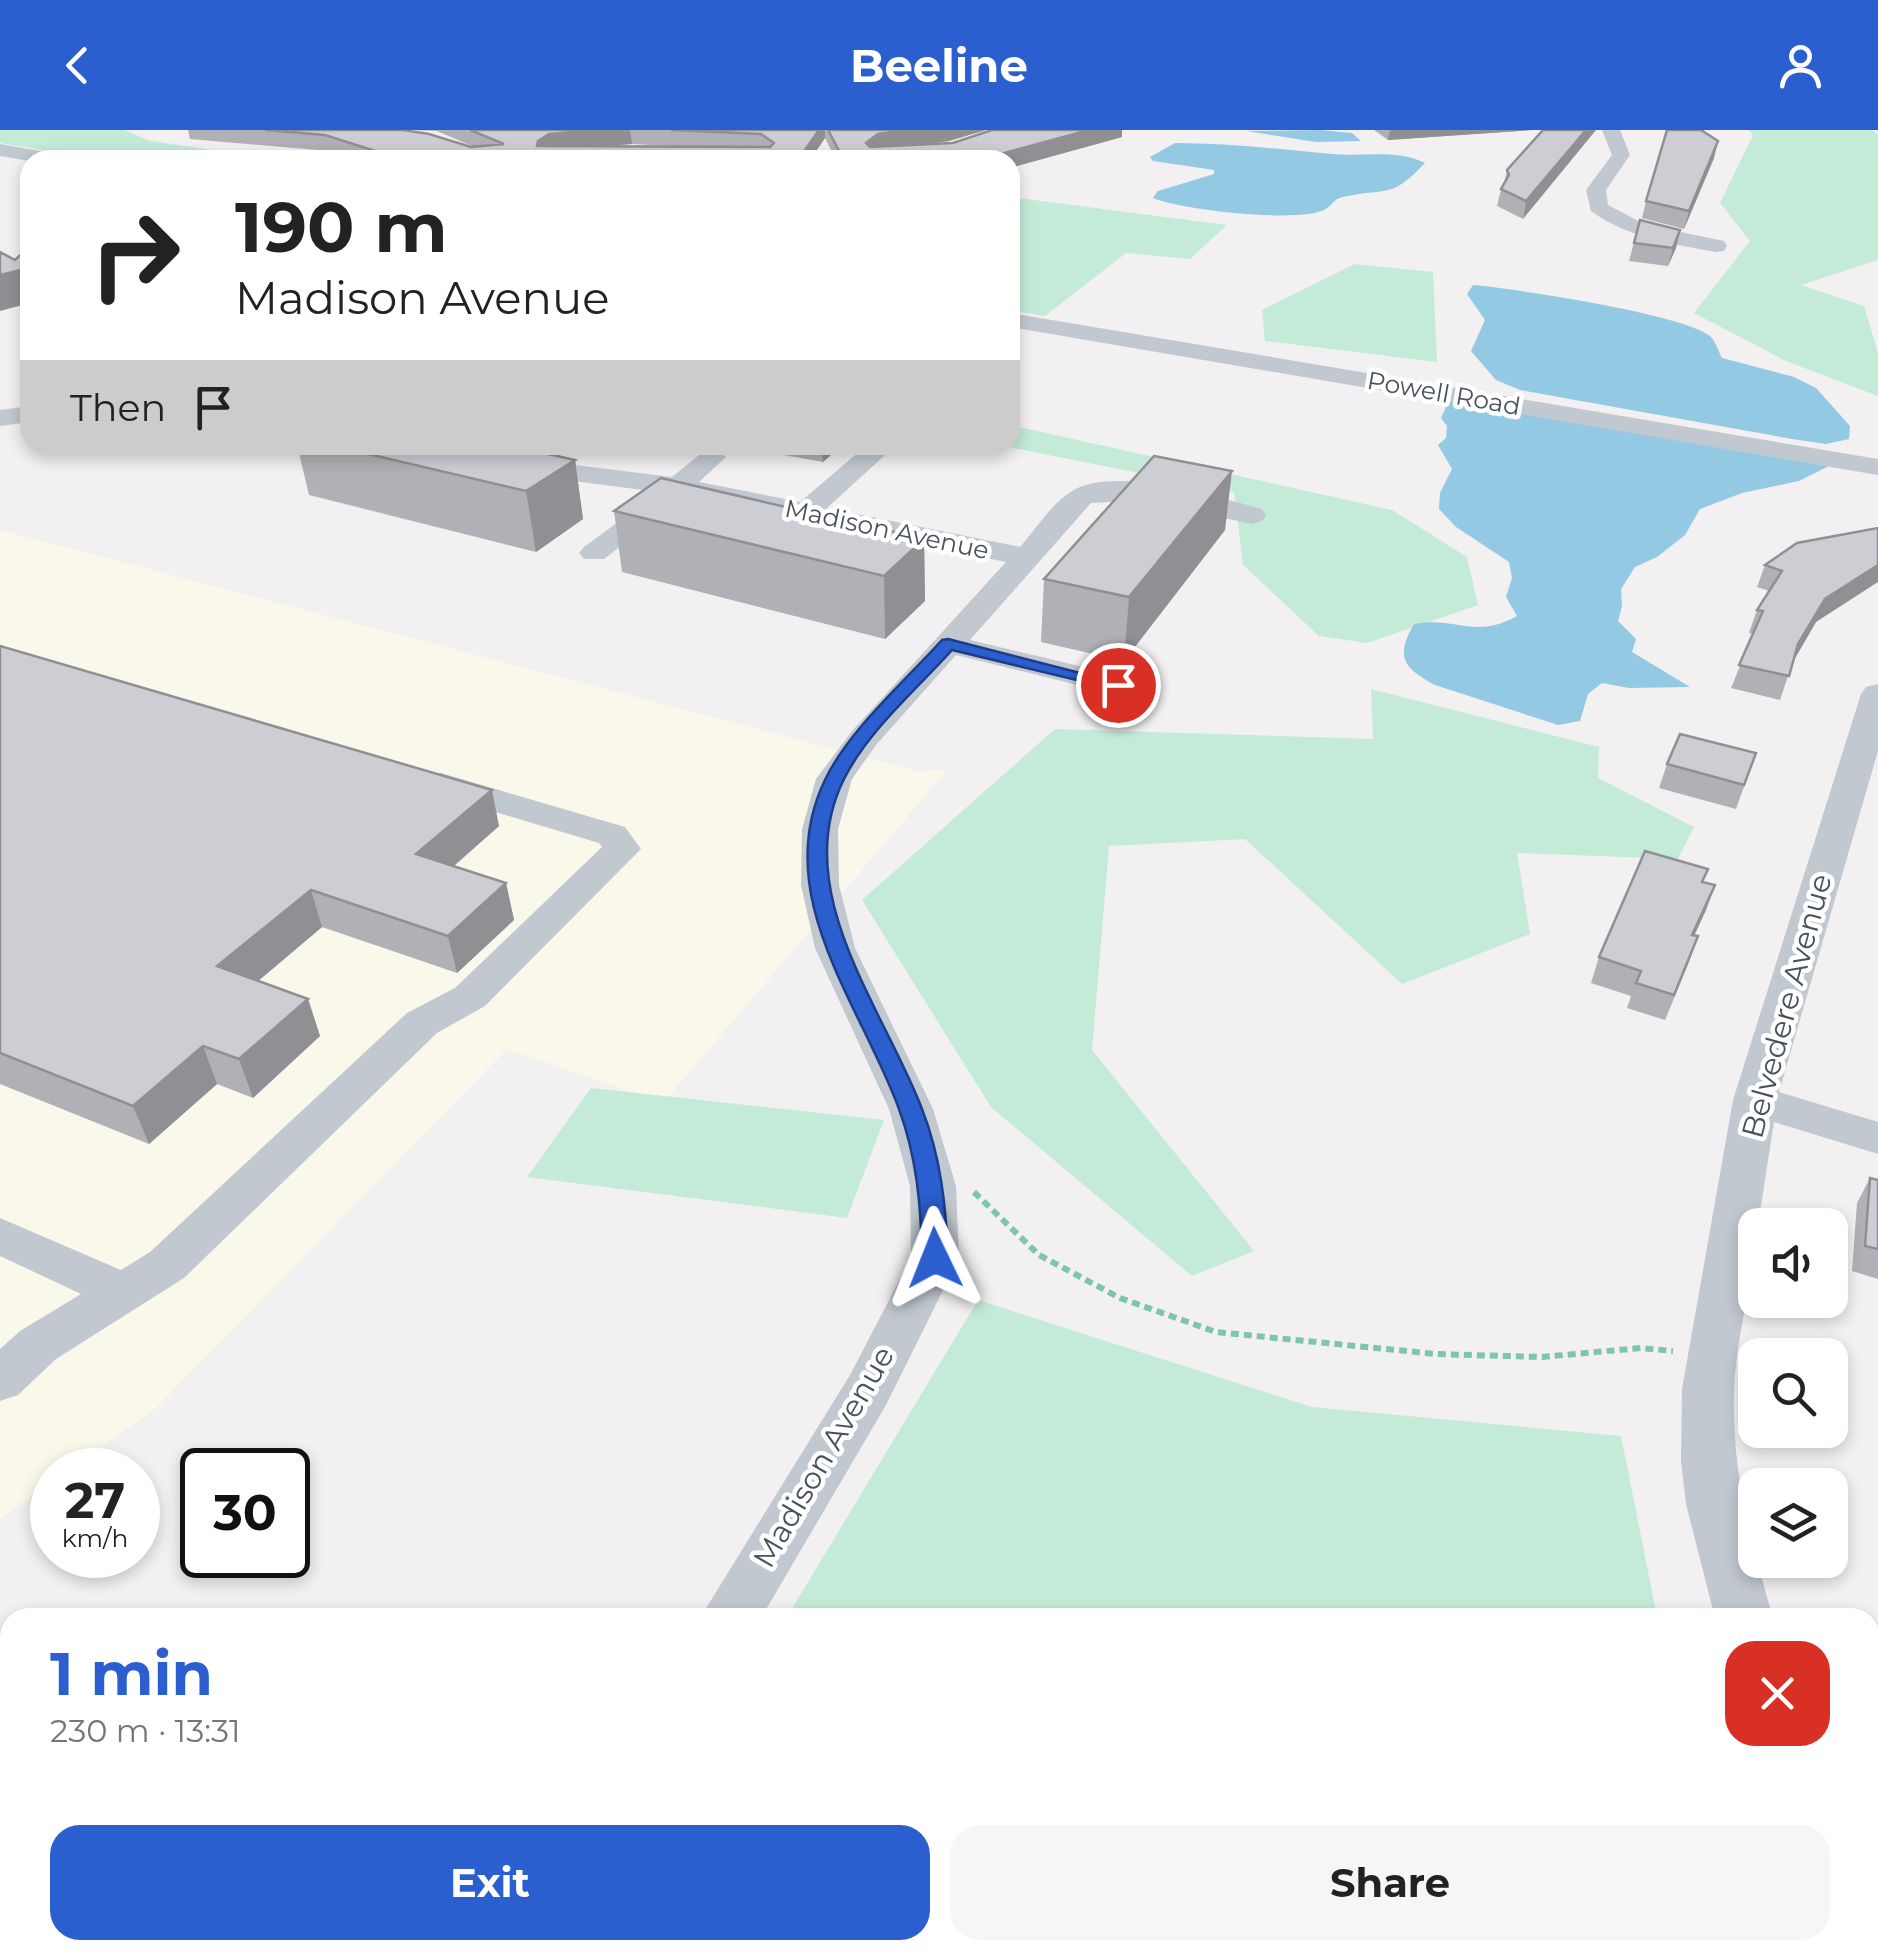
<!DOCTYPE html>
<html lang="en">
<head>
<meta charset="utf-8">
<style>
  body { margin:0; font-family:Montserrat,sans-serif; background:#f6f6f6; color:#222; height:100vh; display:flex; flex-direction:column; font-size:38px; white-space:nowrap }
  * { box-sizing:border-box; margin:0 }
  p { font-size:32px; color:#767676 }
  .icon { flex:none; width:55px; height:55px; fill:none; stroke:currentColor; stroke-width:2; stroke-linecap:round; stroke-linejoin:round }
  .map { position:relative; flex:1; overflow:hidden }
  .side { position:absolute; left:0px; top:1478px; width:1880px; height:352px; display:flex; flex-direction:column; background:#fff; border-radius:30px 30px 0 0; box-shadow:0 5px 15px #0003 }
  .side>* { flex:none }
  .guide { position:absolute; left:20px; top:20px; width:1000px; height:305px; border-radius:30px; box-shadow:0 5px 15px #0003; background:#fff; color:#222; overflow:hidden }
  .fabs { position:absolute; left:1738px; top:1078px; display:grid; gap:20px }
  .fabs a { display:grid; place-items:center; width:110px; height:110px; border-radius:20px; background:#fff; box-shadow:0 5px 15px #0003; font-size:50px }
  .speed { position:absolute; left:30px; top:1318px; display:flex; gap:20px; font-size:50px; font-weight:700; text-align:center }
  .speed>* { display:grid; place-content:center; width:130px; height:130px; border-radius:50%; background:#fff; box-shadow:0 5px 15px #0003; line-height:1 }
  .speed small { font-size:25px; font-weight:400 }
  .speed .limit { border:5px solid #111; border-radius:15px; background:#fff; color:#111 }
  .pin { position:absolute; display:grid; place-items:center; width:85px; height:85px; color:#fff; margin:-42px; border:5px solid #fff; border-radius:50%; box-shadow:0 2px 10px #0007 }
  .me { position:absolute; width:110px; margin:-55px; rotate:358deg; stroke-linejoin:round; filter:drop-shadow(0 0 8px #0008) }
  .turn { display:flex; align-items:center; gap:35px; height:210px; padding:0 50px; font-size:45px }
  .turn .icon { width:130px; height:130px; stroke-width:2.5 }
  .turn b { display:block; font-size:70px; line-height:85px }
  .then { display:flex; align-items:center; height:95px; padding:0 50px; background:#0003; gap:20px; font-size:38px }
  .round { display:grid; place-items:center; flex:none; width:105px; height:105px; border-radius:30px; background:#f6f6f6 }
  .head { display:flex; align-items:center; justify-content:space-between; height:170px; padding:0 50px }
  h1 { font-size:60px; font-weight:700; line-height:75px; color:#2b5fd0 }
  .action { display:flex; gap:20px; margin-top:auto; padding:20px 50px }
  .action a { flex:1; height:115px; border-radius:30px; background:#2b5fd0; color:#fff; font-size:40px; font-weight:700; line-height:115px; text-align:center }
  .action a+a { background:#f6f6f6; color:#222 }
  header { display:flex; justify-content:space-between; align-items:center; height:130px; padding:0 50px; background:#2b5fd0; color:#fff; font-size:45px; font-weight:700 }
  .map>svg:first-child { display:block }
</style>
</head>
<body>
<header><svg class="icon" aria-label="back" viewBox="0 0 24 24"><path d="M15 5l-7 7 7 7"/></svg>Beeline<svg class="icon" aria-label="person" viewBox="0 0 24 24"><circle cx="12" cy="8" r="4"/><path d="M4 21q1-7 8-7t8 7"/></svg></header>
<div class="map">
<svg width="1878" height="1829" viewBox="0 0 1878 1829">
  <rect width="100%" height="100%" fill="#f2f0f0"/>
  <!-- commercial -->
  <polygon fill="#faf8eb" points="0,400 921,642 947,640 663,973 507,919 155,1279 69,1340 52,1340 52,1351 0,1389"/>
  <!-- green -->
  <g fill="#c3ebd7">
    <polygon points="0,0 124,0 151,11 281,30 103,30 0,13"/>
    <polygon points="1749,0 1872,0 1878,5 1878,130 1801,155 1864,176 1878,223 1878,266 1786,231 1694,183 1750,111 1720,73 1753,5"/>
    <polygon points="1010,67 1227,95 1190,129 1126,123 1045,186 1010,180"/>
    <polygon points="1355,134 1433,142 1437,232 1265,211 1262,180"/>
    <polygon points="1010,295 1392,380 1467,427 1478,475 1367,513 1319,506 1243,435 1234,362 998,315 1010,315"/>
    <polygon points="1371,559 1599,617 1598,648 1694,697 1678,729 1517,723 1530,804 1402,854 1245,709 1109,716 1092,920 1254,1121 1192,1146 991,977 862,770 1055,599 1373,609"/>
    <polygon points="591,958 884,990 847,1088 527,1047"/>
    <polygon points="978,1170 1312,1277 1621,1306 1657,1487 787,1487"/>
    <polygon points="673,1820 1724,1820 1726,1829 677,1829"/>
  </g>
  <!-- water -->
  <g fill="#94c9e3">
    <polygon points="1320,0 1352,3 1361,11 1316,12 1247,1"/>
    <path d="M 1175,13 C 1228,13 1279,19 1332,24 C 1362,27 1397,19 1425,33 C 1390,70 1388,57 1343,67 C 1333,69 1332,76 1324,80 C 1296,93 1182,80 1153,68 L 1158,61 L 1214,44 L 1214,40 L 1153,31 L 1150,27 Z"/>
    <path d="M 1473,155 C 1511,158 1690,185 1711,207 C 1716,212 1719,223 1722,228 L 1794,247 L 1816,258 L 1850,296 L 1849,309 L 1826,314 L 1792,309 L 1520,260 L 1496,250 L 1471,221 L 1485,190 L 1467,164 Z"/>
    <path d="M 1449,270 L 1833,334 L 1799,351 L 1742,363 L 1700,379 L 1685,405 L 1657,427 L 1635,437 L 1621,459 L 1622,476 L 1618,491 L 1636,509 L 1632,522 L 1690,557 L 1629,558 L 1602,553 L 1588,564 L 1580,591 L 1558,595 L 1435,555 C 1403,538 1395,527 1414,494 C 1456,486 1474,510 1517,486 L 1506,467 L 1512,448 L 1509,432 L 1456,397 L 1439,379 L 1440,363 L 1452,339 L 1438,315 L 1446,308 L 1447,296 L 1441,288 Z"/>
  </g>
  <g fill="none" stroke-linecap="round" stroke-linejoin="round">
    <!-- path -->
    <polyline stroke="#7ec6ab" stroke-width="6" stroke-dasharray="8 5" stroke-linecap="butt" points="974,1062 1039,1125 1120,1168 1216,1202 1436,1224 1542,1227 1641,1218 1673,1221"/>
    <!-- minor -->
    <g fill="#c2c8d0" fill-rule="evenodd">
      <path d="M 1602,0 L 1620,0 L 1630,25 L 1606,60 L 1608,75 L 1646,95 L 1724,111 L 1727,116 L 1724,121 L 1716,122 C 1672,114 1628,108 1591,81 L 1586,60 L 1612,25 Z"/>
      <polygon points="0,14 57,24 66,30 30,31 0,26"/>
      <polygon points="1010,183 1878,329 1878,345 1010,197"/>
      <polygon points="30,276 30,292 0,296 0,280"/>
      <path d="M 867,315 L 896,315 L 827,378 L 1020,417 C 1035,400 1053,372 1072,361 C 1116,335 1215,367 1262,379 L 1266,385 L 1262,391 L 1252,394 L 1140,370 L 1091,373 L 970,510 L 1130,548 L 1134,555 L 1130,562 L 1118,565 L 956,525 L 876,615 L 852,649 L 838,699 L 839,755 L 855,818 L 933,979 L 956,1056 L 959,1128 L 886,1275 L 761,1488 L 700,1488 L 850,1245 L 911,1128 L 910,1056 L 889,979 L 815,818 L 801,755 L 802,699 L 816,649 L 852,601 L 1006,432 L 674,364 L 678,369 L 674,375 L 604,429 L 584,429 L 579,423 L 584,417 L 659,362 L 518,344 L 504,336 L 518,328 L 672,347 L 704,321 L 713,319 L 726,327 L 699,352 L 800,372 Z"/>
      <path d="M 1878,554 L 1878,621 L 1779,962 L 1878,992 L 1878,1024 L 1774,992 L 1758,1095 L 1755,1095 C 1755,1152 1735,1206 1734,1263 C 1732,1345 1751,1410 1773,1488 L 1715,1488 L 1686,1374 L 1681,1331 L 1682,1259 L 1733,970 L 1861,564 L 1866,557 Z"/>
      <polygon points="441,643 625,697 641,719 485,876 437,903 184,1148 56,1229 18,1265 0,1271 0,1219 20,1201 81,1164 0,1126 0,1088 121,1140 150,1122 407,883 455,858 602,717 599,713 428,662 423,654 428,646"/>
      <polygon points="1870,1812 1876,1829 1810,1829 1807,1820 1870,1820"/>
      <polygon points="476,1820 546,1820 543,1829 473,1829"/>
    </g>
  </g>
  <!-- wall -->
  <g fill="#b0b1b6" fill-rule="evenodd">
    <path d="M 188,0 L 403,0 L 471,17 L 474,17 L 437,1 L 410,0 L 986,0 L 949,11 L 922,15 L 1122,7 L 1010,38 L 1010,30 L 836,30 L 825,8 L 810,30 L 356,30 L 329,21 L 190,9 ZM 632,14 L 689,17 L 602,16 Z"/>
    <polygon points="1374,0 1533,0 1388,10"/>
    <polygon points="1542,0 1523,89 1497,76 1501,59 1504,53 1507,40"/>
    <polygon points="1714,28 1684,99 1642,88 1646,71"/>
    <polygon points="1640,90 1680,100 1676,118 1668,136 1629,131"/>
    <polygon points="297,315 509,315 575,330 583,389 536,422 309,365"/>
    <polygon points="727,315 842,315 823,332"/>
    <polygon points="614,381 924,409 925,471 885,509 622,442"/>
    <polygon points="1225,400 1124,531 1041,512 1044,449"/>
    <polygon points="1797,413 1816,492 1793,531 1780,570 1731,558 1753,504 1749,503 1757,480 1769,461 1757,457 1765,435"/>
    <polygon points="0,516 499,696 454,736 506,753 514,790 457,843 322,797 258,851 308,869 320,906 253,968 217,954 149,1014 0,954"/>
    <polygon points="1756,623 1736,679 1659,658 1667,634"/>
    <polygon points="1703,752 1706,780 1694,805 1698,806 1689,832 1665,890 1627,878 1631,866 1591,853 1599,827"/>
    <polygon points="1870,1048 1878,1050 1878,1149 1852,1141 1857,1073"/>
  </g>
  <!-- shaded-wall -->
  <g fill="#909094">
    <polygon points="604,0 630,0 632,14 551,20 537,16 538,11 549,4"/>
    <polygon points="819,0 825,0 825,8 810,30 798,30"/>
    <polygon points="911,0 986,0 949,11 879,20 866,30 866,13 878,4"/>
    <polygon points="1089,0 1122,0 1122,7 1010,38 1010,30 979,30"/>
    <polygon points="1390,0 1533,0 1388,10"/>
    <polygon points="1586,0 1596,0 1523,89 1526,71"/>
    <polygon points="1718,11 1714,28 1684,99 1689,81"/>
    <polygon points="412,25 413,30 397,30 397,28"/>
    <polygon points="1680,100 1676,118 1668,136 1673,118"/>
    <polygon points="29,138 30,173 0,181 0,145"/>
    <polygon points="822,315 842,315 823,332"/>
    <polygon points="575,330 583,389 536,422 526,361"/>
    <polygon points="1232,341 1225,400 1124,531 1129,467"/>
    <polygon points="924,409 925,471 885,509 884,446"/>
    <polygon points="1878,435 1878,452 1816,492 1790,537 1798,514 1825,469"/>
    <polygon points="492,660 499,696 425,761 416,724"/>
    <polygon points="506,753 514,790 457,843 448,806"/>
    <polygon points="1715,755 1706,780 1683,830 1692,805"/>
    <polygon points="311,760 322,797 231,874 217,836"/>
    <polygon points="308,869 320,906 253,968 239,929"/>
    <polygon points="203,916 217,954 149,1014 133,976"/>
  </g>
  <!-- building -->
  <g fill="#cdced4" stroke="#909094" stroke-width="2.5">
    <polygon points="265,0 403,0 429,4 471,17 504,14 470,0 604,0 549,4 538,11 537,16 770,17 774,13 761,4 671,0 819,0 798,30 430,30 412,25 397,28 325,5"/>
    <polygon points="828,0 911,0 878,4 866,13 870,17 953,13 992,0 1089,0 979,30 844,30"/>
    <polygon points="1543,0 1586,0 1526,71 1501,59 1509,45 1507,40"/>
    <polygon points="1667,0 1701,0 1718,11 1689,81 1646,71"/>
    <polygon points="1640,90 1680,100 1673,118 1634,113"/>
    <polygon points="30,116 30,135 25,135 29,138 0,145 0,122 15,130"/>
    <polygon points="330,315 509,315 575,330 526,361"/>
    <polygon points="1154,326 1232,341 1129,467 1044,449"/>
    <polygon points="661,348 924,409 884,446 614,381"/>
    <polygon points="1878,398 1878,435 1825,469 1798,514 1789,546 1739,535 1763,481 1757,480 1782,441 1765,435 1797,413"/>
    <polygon points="0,516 492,660 416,724 506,753 448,806 311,760 217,836 308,869 239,929 203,916 133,976 0,923"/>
    <polygon points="1680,604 1756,623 1744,655 1667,634"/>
    <polygon points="1645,721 1708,739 1702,752 1715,755 1692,805 1698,806 1674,865 1636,853 1641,841 1599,827"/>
    <polygon points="1870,1048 1878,1050 1878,1119 1865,1116"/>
  </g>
  <!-- route -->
  <path fill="#2b5fd0" stroke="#1c3e87" stroke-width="2.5" d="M 948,509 L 1127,555 L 1118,560 L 952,520 C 916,560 868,601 844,649 C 788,761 884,879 922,979 C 941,1028 946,1076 948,1128 L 944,1135 L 926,1135 L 922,1128 C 921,1076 917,1028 899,979 C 861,875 769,765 825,650 C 848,601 905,551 942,510 Z"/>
  <g text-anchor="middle" stroke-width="9" stroke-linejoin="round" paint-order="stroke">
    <!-- far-street labels -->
    <g font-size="25" fill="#49515b" stroke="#fff">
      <text transform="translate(1444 263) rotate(10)" y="9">Powell Road</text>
      <text transform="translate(887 399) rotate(12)" y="9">Madison Avenue</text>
    </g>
    <!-- street labels -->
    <g font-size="30" fill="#49515b" stroke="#fff">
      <text transform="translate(1787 876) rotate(-75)" y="10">Belvedere Avenue</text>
      <text transform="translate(824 1327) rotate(-60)" y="10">Madison Avenue</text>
    </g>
  </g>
</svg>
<div class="fabs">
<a><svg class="icon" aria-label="sound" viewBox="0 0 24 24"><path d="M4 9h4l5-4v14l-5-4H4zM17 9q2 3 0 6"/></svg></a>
<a><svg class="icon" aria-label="search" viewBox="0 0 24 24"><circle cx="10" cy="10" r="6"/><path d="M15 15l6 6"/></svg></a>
<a><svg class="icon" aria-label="layers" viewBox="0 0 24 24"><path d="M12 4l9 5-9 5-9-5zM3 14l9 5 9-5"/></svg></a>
</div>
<div class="speed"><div>27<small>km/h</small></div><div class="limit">30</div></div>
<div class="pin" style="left:1118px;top:555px;background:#d93025"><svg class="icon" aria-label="arrive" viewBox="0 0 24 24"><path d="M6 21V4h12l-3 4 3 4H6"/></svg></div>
<svg class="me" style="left:935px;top:1128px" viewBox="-20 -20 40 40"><path d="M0-17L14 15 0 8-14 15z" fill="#2b5fd0" stroke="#fff" stroke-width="4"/></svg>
<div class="guide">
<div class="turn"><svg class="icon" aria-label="right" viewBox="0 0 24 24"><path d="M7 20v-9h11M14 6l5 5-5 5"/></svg><div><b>190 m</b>Madison Avenue</div></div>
<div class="then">Then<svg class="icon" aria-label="arrive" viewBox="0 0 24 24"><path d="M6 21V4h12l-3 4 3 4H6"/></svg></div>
</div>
<section class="side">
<div class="head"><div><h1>1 min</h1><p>230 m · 13:31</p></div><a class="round" style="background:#d93025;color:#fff"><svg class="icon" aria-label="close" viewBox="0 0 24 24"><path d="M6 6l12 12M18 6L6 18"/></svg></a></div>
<div class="action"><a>Exit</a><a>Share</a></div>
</section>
</div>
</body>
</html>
